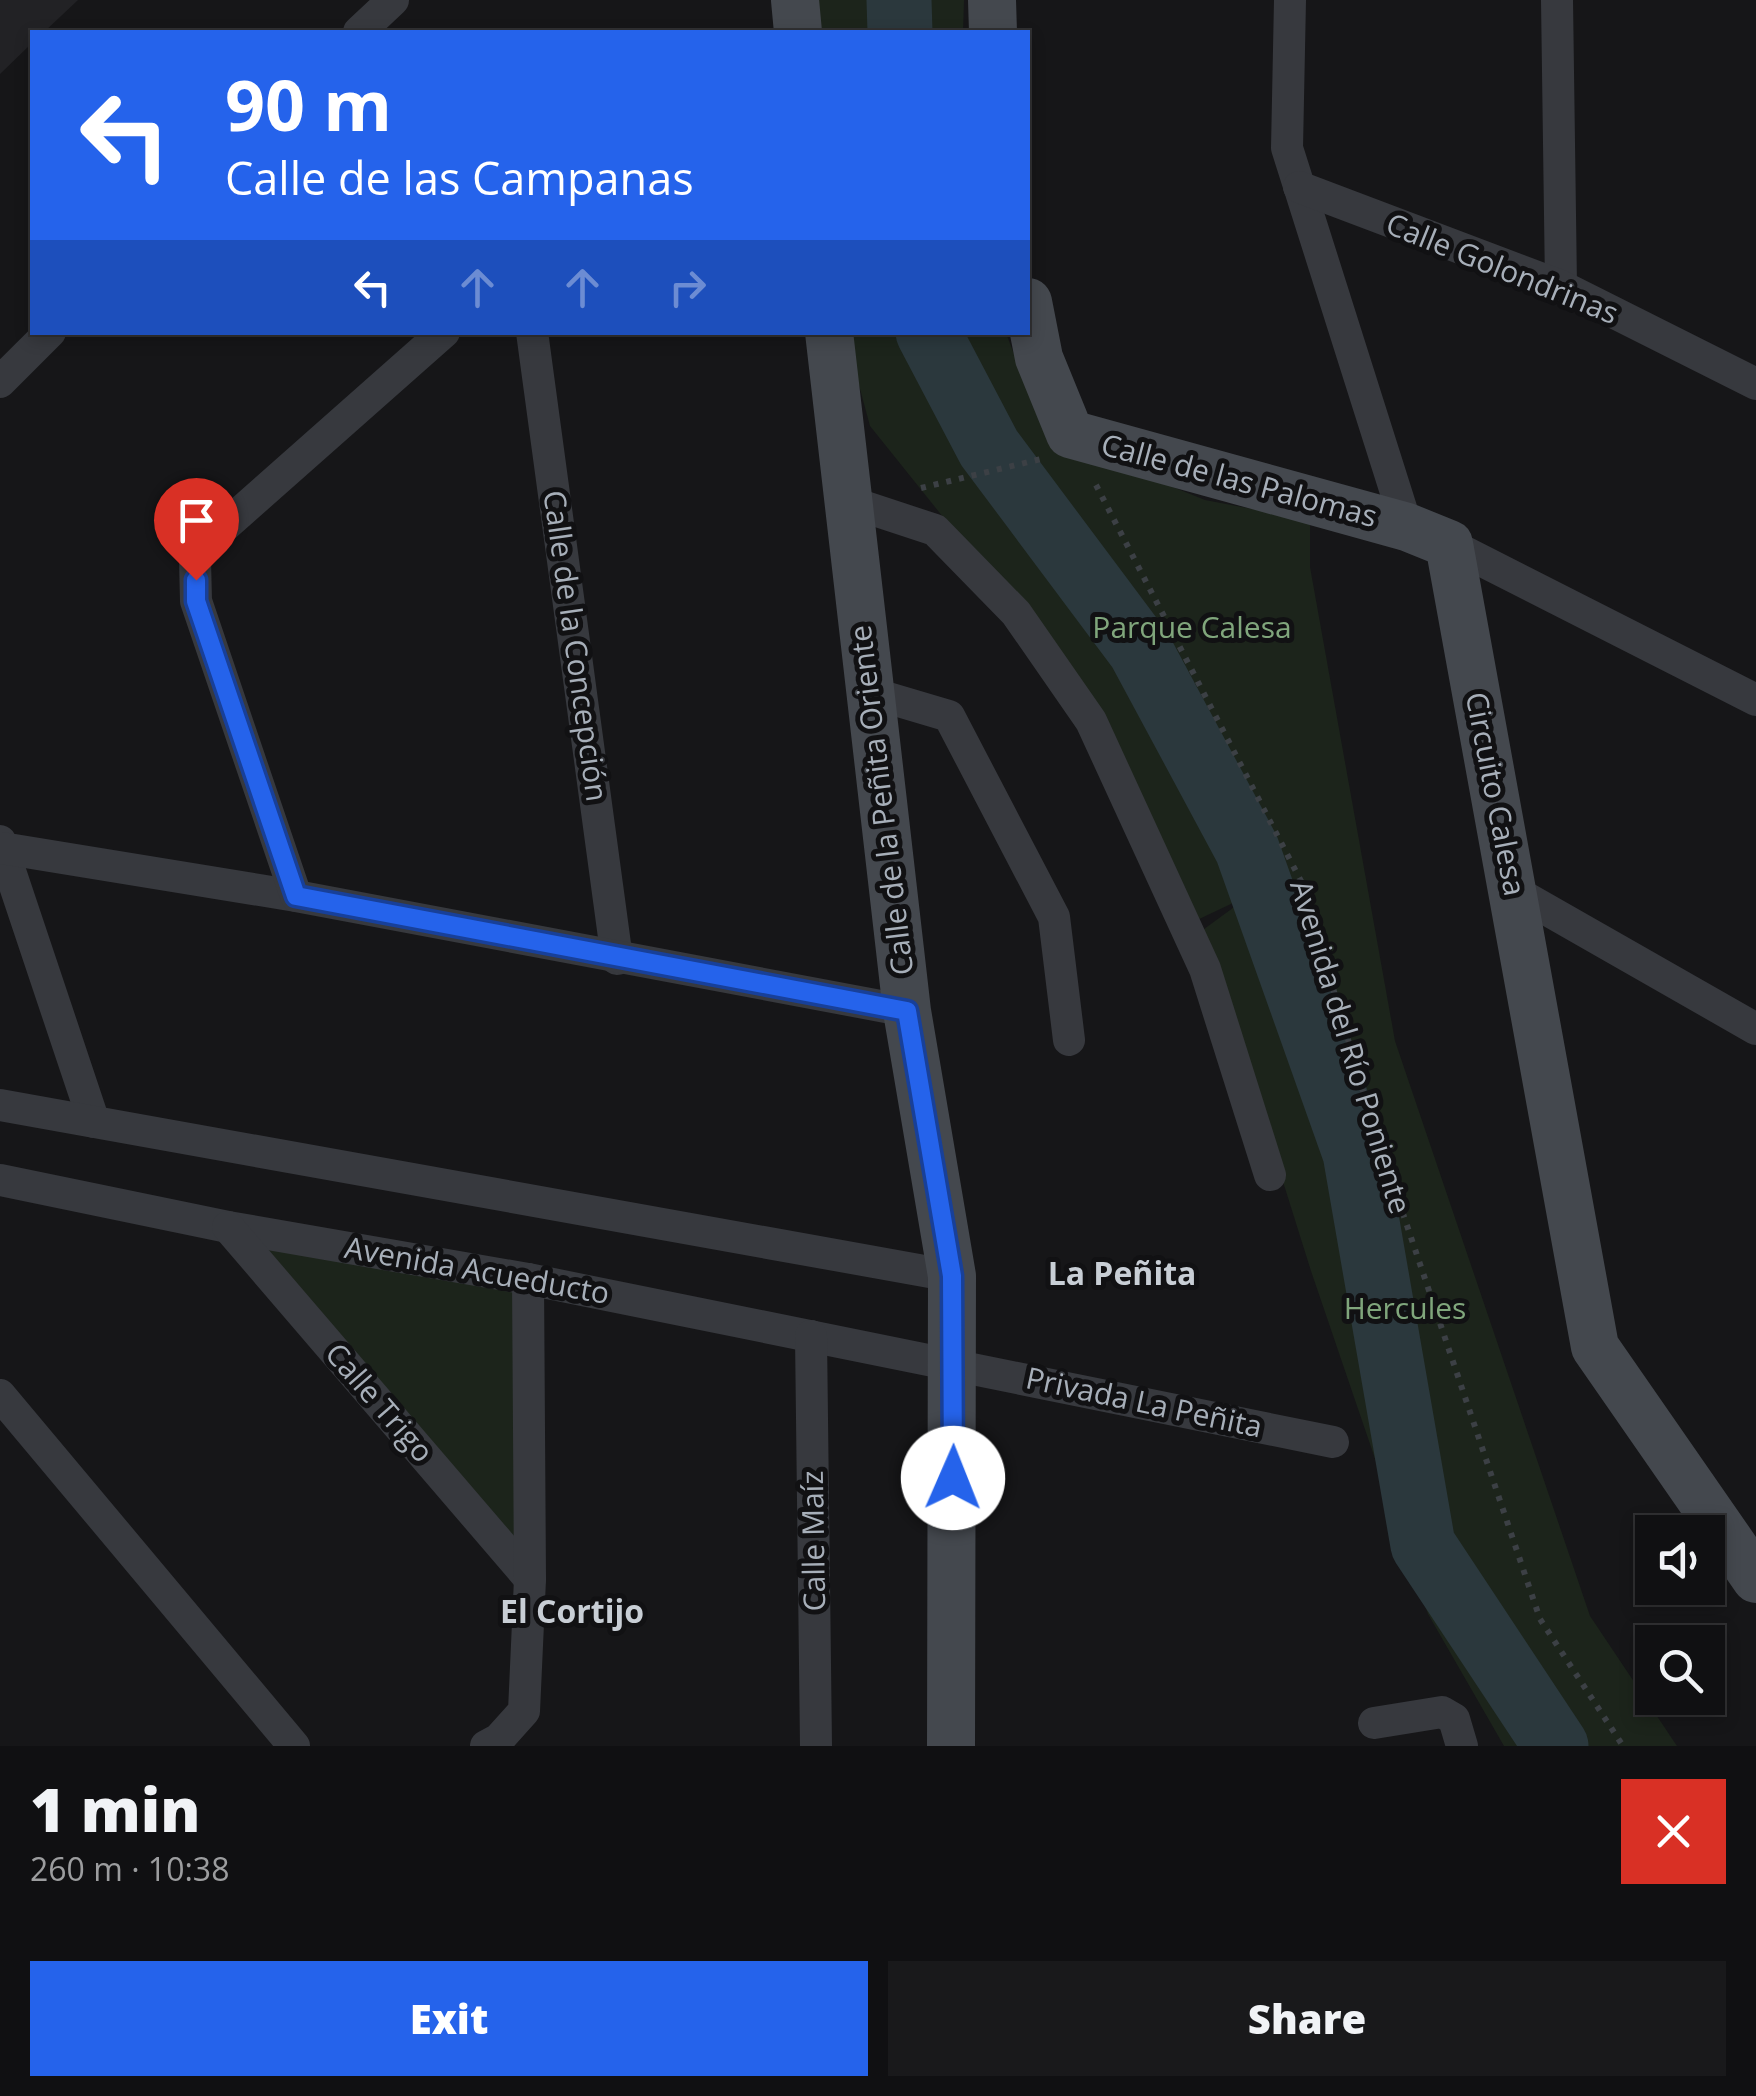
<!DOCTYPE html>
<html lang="en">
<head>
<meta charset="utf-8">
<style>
  body { margin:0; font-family:"Open Sans",sans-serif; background:#19191b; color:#f1f3f6; height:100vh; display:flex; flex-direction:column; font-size:38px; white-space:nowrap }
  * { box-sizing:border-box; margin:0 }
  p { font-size:32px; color:#9c9d9f }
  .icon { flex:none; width:55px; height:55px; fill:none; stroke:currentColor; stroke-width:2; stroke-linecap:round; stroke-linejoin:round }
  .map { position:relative; height:1746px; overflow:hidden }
  .details { display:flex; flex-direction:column; background:#101012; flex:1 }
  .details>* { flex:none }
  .top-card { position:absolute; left:30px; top:30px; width:1000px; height:305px; border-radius:0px; box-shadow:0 5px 15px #0003,0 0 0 2px #303032; background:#2563eb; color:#fff; overflow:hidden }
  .controls { position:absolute; left:1635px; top:1515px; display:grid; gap:20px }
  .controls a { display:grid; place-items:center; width:90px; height:90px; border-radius:0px; background:#101012; box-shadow:0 5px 15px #0003,0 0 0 2px #303032; font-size:50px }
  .pin { position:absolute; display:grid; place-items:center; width:85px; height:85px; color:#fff; margin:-102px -42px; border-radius:50% 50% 50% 0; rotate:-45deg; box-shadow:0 0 10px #0007 }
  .pin .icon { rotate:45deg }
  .me { position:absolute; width:110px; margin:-55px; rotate:1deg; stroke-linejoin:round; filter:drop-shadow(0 0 8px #0008) }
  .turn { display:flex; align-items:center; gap:35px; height:210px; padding:0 30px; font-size:45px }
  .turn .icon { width:130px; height:130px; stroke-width:2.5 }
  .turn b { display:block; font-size:70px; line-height:85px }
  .lanes { display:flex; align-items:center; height:95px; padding:0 30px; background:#0003; justify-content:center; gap:50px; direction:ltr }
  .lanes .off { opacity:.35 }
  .round { display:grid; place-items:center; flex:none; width:105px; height:105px; border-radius:0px; background:#19191b }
  .summary { display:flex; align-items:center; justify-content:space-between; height:170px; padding:0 30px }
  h1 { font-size:60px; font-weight:800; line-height:75px }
  .button { display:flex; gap:20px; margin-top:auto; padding:20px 30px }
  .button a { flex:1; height:115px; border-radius:0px; background:#2563eb; color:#fff; font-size:40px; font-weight:800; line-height:115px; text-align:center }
  .button a+a { background:#19191b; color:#f1f3f6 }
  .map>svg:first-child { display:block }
</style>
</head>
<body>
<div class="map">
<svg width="1756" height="1746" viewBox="0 0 1756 1746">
  <rect width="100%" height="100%" fill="#161618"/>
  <!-- built -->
  <polygon fill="#222225" points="0,0 78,0 44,32 32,32 32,43 0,74"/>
  <!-- green -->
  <g fill="#1c241b">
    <polygon points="819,0 964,0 963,32 819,32"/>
    <polygon points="845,333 1006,333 1037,415 1101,458 1205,500 1310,520 1310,567 1395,1041 1590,1616 1677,1746 1504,1746 1428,1614 1311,1271 1209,946 1200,932 1252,894 1197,920 947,522 870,426"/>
    <polygon points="228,1227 528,1279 530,1579"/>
  </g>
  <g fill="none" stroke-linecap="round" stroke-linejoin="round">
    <!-- river -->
    <g stroke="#2b383d" stroke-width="65">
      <polyline points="899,0 900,32"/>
      <polyline points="928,332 989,448 1140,650 1247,849 1355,1153 1423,1545 1556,1746"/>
    </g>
    <!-- path -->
    <g stroke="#3c4045" stroke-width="6" stroke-dasharray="5 8" stroke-linecap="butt">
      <polyline points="1096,485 1303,885 1372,1122 1540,1619 1623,1746"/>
      <polyline points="921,488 1041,459"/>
    </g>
    <!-- minor -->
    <g stroke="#37393e" stroke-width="32">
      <polyline points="1290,0 1287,148 1407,527"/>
      <polyline points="1557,0 1561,286"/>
      <polyline points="359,32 393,0"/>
      <polyline points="1299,187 1561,286 1756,384"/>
      <polyline points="532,332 617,959"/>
      <polyline points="0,382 50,332"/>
      <polyline points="847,501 935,530 1016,613 1091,721 1205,969 1270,1175"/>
      <polyline points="1449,544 1756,700"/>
      <polyline points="868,692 949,716 1054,917 1069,1040"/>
      <polyline points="0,841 94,1122"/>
      <polyline points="2,848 296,896 907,1011"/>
      <polyline points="1514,891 1756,1029"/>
      <polyline points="296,896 196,601 195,560 218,532 444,332"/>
      <polyline points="0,1105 952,1276"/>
      <polyline points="0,1180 228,1227 528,1279 1333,1442"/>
      <polyline points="228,1227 530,1579"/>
      <polyline points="811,1336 816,1746"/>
      <polyline points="0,1395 294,1746"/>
      <polyline points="1374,1723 1442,1712 1454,1719 1462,1746"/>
      <polyline points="486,1746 499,1739 524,1711 530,1579 528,1279"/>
    </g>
    <!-- secondary -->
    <g stroke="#44484e" stroke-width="48">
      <polyline points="795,0 798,32"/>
      <polyline points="992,0 993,32"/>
      <polyline points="1028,302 1039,358 1070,434 1407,527 1449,544 1595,1347 1756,1579"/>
      <polyline points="829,332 907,1011 952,1276 951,1746"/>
    </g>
  </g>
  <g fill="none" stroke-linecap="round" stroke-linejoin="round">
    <defs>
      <polyline id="route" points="196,580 196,601 296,896 907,1011 952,1276 953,1478"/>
    </defs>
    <!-- route casing -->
    <use href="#route" stroke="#184099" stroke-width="25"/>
    <!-- route -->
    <use href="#route" stroke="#2563eb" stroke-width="18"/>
  </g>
  <g text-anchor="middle" stroke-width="10" stroke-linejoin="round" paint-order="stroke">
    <!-- street labels -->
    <g font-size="30" fill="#a7afb9" stroke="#111113">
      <text transform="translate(1502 269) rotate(22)" y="10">Calle Golondrinas</text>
      <text transform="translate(1239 481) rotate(15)" y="10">Calle de las Palomas</text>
      <text transform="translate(575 646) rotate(82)" y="10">Calle de la Concepción</text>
      <text transform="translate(1495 794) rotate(79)" y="10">Circuito Calesa</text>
      <text transform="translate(882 800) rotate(-97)" y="10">Calle de la Peñita Oriente</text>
      <text transform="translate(1350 1047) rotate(73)" y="10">Avenida del Río Poniente</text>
      <text transform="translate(477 1271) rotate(10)" y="10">Avenida Acueducto</text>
      <text transform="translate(379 1403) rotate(49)" y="10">Calle Trigo</text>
      <text transform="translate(1144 1403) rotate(12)" y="10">Privada La Peñita</text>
      <text transform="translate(814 1541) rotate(-91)" y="10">Calle Maíz</text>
    </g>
    <!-- park labels -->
    <g font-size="30" fill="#80a67c" stroke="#111113">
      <text x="1192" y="638">Parque Calesa</text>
      <text x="1405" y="1319">Hercules</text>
    </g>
    <!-- neighbourhood labels -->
    <g font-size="32" font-weight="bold" fill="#c8ced5" stroke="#111113">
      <text x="1122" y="1285">La Peñita</text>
      <text x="572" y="1623">El Cortijo</text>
    </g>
  </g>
</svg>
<div class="controls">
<a><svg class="icon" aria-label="sound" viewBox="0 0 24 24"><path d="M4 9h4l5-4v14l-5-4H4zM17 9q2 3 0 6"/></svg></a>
<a><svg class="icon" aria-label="search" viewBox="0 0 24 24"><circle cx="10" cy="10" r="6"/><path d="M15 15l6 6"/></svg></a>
</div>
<div class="pin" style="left:196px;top:580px;background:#d93025"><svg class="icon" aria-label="arrive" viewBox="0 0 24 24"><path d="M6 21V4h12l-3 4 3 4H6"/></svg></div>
<svg class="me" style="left:953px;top:1478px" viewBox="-20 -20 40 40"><circle r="19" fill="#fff"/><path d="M0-13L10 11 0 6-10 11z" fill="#2563eb"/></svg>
<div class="top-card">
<div class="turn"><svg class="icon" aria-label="left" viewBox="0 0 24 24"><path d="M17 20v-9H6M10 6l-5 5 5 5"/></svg><div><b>90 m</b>Calle de las Campanas</div></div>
<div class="lanes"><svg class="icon" aria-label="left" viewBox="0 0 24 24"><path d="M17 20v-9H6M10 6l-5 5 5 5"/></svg><svg class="icon off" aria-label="ahead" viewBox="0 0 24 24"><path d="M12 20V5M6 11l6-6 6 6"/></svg><svg class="icon off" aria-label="ahead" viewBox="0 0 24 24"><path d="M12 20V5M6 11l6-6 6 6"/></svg><svg class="icon off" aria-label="right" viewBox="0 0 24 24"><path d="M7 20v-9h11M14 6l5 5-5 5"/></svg></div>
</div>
</div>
<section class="details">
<div class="summary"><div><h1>1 min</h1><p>260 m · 10:38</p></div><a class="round" style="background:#d93025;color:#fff"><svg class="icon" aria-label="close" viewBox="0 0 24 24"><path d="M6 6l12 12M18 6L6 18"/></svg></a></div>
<div class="button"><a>Exit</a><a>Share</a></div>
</section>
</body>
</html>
